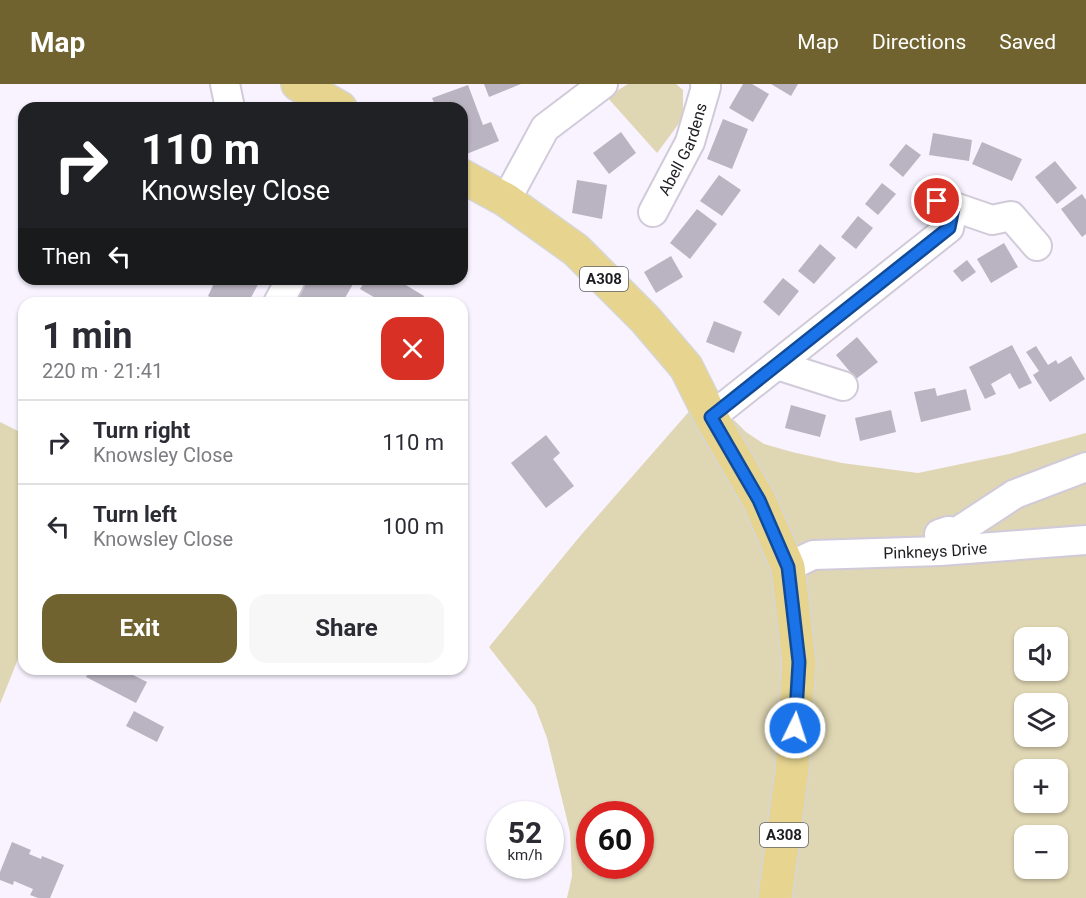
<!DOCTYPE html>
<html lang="en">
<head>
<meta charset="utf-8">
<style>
  body { margin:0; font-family:Roboto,sans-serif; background:#f7f7f7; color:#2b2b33; height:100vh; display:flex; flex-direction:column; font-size:22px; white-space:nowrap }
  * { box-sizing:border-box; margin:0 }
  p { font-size:20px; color:#7c7c81 }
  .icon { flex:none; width:33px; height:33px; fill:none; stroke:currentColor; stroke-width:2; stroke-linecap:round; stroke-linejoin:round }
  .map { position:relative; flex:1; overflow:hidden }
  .side { position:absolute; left:18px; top:213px; width:450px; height:378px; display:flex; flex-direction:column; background:#fff; border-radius:18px; box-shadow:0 2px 4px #0004 }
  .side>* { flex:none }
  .banner { position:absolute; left:18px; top:18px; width:450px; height:183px; border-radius:18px; box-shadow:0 2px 4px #0004; background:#202124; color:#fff; overflow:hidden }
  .tools { position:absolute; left:1014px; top:543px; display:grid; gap:12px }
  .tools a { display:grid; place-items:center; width:54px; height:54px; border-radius:12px; background:#fff; box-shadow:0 2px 4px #0004; font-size:30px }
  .speed { position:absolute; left:486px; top:717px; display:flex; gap:12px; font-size:30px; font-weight:700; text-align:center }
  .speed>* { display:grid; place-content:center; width:78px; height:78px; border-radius:50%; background:#fff; box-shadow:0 2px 4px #0004; line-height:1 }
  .speed small { font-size:15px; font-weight:400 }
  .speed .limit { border:9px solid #d22; background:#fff; color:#111 }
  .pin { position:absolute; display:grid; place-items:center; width:51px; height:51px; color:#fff; margin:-26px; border:3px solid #fff; border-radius:50%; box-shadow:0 2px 6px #0007 }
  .me { position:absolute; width:66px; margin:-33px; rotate:4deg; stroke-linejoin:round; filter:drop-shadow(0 0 4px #0008) }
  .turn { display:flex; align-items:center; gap:21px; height:126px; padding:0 24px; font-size:27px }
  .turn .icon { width:78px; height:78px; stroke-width:2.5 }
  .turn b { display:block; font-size:42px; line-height:51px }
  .then { display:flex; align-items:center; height:57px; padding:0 24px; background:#0003; gap:12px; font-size:22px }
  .round { display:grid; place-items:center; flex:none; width:63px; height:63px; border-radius:18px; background:#f7f7f7 }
  .head { display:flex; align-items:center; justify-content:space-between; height:102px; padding:0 24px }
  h1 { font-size:36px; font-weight:700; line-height:45px }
  .primary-button { display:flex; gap:12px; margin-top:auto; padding:12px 24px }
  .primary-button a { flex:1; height:69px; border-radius:18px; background:#706330; color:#fff; font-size:24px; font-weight:700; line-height:69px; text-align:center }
  .primary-button a+a { background:#f7f7f7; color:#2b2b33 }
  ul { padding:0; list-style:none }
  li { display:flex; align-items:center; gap:18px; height:84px; padding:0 24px; border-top:2px solid #e1e1e2 }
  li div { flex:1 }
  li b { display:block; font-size:22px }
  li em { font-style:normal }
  header { display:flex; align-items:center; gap:36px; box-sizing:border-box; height:84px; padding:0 30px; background:#706330; color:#fff }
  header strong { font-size:28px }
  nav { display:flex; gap:33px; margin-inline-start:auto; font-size:21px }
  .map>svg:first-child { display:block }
</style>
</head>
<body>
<header>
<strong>Map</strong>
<nav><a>Map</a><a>Directions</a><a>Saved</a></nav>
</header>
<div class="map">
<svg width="1086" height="814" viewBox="0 0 1086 814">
  <rect width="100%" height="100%" fill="#f8f3ff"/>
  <!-- green -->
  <g fill="#dfd6b3" fill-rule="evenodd">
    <polygon points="628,0 676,0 683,6 683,34 657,69 607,13"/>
    <path d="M 693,323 L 735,337 L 746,348 L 764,360 L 792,368 L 842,379 L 918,389 L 1009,370 L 1086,349 L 1086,814 L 567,814 L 572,792 L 570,748 L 547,654 L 535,622 L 489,563 L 581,451 ZM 1024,554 L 1058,554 L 1058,586 L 1024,586 ZM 1024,620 L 1058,620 L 1058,652 L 1024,652 ZM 1024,686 L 1058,686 L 1058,718 L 1024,718 ZM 590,730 L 640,730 L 640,782 L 590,782 ZM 1024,752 L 1058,752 L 1058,784 L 1024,784 Z"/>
    <polygon points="0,338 24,350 24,560 0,620"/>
  </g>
  <!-- building -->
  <g fill="#bab4c2">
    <polygon points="484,0 521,0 489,13"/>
    <polygon points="743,0 752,0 769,10 753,38 729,24"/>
    <polygon points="771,0 798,0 791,12"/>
    <polygon points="468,1 483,41 491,38 499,57 464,71 462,66 462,24 436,24 432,14"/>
    <polygon points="723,35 748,45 732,85 707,75"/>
    <polygon points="621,48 636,69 609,90 593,69"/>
    <polygon points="933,49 972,56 969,77 929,71"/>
    <polygon points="982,58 1022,75 1012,97 972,80"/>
    <polygon points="906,60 921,71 903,93 889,81"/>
    <polygon points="1055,77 1077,104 1057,120 1035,93"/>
    <polygon points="719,91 741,106 722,132 700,117"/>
    <polygon points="577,96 607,101 602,135 572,129"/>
    <polygon points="882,99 896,110 878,131 865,120"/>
    <polygon points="1082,110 1086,116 1086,150 1082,153 1061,125"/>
    <polygon points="697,125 717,140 690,175 670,159"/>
    <polygon points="858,132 873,144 856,165 841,153"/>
    <polygon points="1004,159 1018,183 991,199 977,175"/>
    <polygon points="820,160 836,174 814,200 798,187"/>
    <polygon points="671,172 683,193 656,209 644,188"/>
    <polygon points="967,176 976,188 962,198 953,187"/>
    <polygon points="783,194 799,207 779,232 763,218"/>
    <polygon points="216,195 261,195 248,219 222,219 208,212"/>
    <polygon points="304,195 356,195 342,219 289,219"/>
    <polygon points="366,195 396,195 424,212 420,219 384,219 360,205"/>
    <polygon points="714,237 742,248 734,269 706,258"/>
    <polygon points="857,253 878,278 856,295 836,271"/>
    <polygon points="1012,261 1032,299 1019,305 1010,289 991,300 996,310 985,315 969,283"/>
    <polygon points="1036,262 1048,281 1056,276 1058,280 1071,272 1085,295 1050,318 1033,291 1039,287 1026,268"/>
    <polygon points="935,304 937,312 966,305 971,326 921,338 914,308"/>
    <polygon points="791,321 826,331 820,353 785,344"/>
    <polygon points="891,326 896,348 860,357 855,334"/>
    <polygon points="546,351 560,369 553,375 574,402 546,424 511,379"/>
    <polygon points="91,585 121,585 147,598 136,619 86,593"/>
    <polygon points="134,627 164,643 157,658 126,642"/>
    <polygon points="12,758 31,766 29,770 41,775 42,772 64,781 50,814 38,814 30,811 33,805 14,797 13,801 0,796 0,788"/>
  </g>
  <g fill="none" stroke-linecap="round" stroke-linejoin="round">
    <defs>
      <g id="minor">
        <polyline points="225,0 230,24"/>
        <polyline points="506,116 545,44 603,0"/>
        <polyline points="937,117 992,136 1011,132 1037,162"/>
        <path id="s1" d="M 653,128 L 690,58 L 706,3 L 705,0"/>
        <polyline points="278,219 291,195"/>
        <polyline points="777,281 843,302"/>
        <polyline points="711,333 949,144 953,124"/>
        <polyline points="940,464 939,450 948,447 957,448 1015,410 1086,383"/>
        <path id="s2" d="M 788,483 L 813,471 L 940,467 L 1086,456"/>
      </g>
      <g id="major">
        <polyline points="298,0 340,24"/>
        <polyline points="462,92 506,116 576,166 645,235 686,283 711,333 759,416 788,483 799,578 792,688 775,814"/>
      </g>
    </defs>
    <!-- minor casing -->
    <use href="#minor" stroke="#d0cad9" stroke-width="32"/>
    <!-- major casing -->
    <use href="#major" stroke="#d7d6d7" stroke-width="36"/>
    <!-- minor -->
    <use href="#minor" stroke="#fff" stroke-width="28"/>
    <!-- major -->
    <use href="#major" stroke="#e6d48f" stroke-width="33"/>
  </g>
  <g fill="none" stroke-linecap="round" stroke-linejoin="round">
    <defs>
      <polyline id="route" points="795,644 799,578 788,483 759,416 711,333 949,144 953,124 937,117"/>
    </defs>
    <!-- route casing -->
    <use href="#route" stroke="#114b97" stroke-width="15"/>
    <!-- route -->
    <use href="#route" stroke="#1a73e8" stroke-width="10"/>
  </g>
  <g text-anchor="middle" stroke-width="4.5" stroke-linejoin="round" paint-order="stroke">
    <!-- shield labels -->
    <g fill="#fff" stroke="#626164" stroke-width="1.5">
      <rect x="580" y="183" width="48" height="24" rx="4.5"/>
      <rect x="760" y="739" width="48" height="24" rx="4.5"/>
    </g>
    <g font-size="15" font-weight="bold" fill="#1f1d22">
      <text x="604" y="200">A308</text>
      <text x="784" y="756">A308</text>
    </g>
    <!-- street labels -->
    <g font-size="16" fill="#1f1d22" stroke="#fff">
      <text dy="6" stroke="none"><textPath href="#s1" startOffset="70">Abell Gardens</textPath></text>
      <text dy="6" stroke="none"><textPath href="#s2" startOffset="150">Pinkneys Drive</textPath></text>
    </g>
  </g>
</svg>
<div class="tools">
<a><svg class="icon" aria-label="sound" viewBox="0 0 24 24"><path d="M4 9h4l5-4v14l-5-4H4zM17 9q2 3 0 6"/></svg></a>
<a><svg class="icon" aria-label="layers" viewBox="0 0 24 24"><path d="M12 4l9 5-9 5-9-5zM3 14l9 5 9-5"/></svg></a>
<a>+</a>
<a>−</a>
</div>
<div class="speed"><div>52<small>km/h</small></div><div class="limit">60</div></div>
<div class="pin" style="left:937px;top:117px;background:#d93025"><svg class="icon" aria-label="arrive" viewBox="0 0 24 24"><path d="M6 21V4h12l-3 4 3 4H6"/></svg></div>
<svg class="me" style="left:795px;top:644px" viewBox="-20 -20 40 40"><circle r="17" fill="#1a73e8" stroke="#fff" stroke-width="3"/><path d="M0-11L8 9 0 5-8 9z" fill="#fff"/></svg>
<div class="banner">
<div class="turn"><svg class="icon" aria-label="right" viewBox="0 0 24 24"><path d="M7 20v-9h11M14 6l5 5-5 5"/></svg><div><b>110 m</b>Knowsley Close</div></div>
<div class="then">Then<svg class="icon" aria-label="left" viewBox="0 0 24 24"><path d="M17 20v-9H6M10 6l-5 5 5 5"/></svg></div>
</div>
<section class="side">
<div class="head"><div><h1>1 min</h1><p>220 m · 21:41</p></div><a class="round" style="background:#d93025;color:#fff"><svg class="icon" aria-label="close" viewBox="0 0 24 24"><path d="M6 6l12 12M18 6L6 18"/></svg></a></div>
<ul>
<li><svg class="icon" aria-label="right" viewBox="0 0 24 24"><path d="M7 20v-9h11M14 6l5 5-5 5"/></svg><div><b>Turn right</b><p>Knowsley Close</p></div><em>110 m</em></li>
<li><svg class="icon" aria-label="left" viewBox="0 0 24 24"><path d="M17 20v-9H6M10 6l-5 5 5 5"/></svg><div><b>Turn left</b><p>Knowsley Close</p></div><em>100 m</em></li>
</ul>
<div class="primary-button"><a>Exit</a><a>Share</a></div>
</section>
</div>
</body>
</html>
